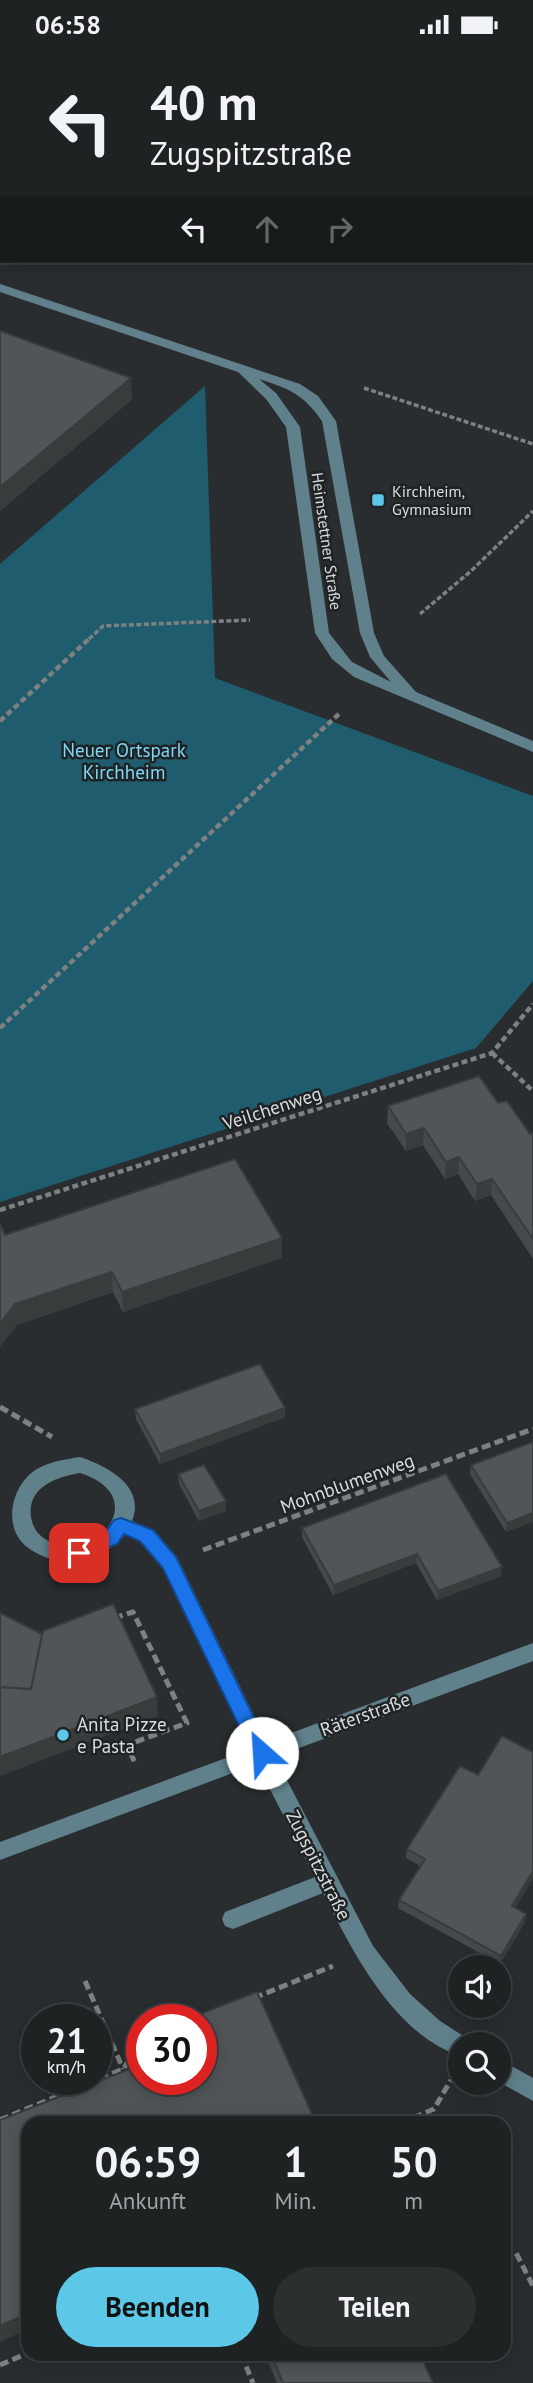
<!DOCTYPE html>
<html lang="de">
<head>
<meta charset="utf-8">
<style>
  body { margin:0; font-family:"PT Sans",sans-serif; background:#2c2f30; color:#f1f3f6; height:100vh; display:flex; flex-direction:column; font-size:26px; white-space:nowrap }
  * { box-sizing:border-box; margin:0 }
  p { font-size:23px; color:#a1a4a6 }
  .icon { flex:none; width:38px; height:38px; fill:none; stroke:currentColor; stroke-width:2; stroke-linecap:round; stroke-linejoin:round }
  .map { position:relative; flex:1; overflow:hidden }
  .details { position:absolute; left:21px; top:2067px; width:490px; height:245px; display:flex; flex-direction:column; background:#1f2223; border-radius:21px; box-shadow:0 4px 18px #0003,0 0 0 2px #3c3f41 }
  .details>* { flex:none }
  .guide { position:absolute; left:0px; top:0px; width:534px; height:214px; box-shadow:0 4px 18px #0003,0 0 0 2px #3c3f41; background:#1f2223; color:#f1f3f6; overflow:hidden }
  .buttons { position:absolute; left:448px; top:1906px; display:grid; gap:14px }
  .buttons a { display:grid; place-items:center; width:63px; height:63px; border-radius:50%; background:#1f2223; box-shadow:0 4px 18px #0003,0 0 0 2px #3c3f41; font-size:35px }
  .speed { position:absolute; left:21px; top:1955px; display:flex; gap:14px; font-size:35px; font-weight:700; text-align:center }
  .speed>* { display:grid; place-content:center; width:91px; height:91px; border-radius:50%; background:#1f2223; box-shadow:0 4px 18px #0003,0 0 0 2px #3c3f41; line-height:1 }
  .speed small { font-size:18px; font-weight:400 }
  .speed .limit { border:10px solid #d22; background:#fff; color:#111 }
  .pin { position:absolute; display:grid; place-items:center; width:60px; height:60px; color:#fff; margin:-30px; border-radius:14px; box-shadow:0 4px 10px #0006 }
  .me { position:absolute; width:77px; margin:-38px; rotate:334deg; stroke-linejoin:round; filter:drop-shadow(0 0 5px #0008) }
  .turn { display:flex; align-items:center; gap:24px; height:147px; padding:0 35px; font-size:32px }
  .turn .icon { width:91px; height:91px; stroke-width:2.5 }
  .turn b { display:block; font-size:49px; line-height:60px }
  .lanes { display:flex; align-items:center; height:66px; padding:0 35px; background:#0003; justify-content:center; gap:35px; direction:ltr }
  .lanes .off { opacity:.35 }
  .eta { display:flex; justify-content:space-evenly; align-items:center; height:119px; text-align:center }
  .eta b { font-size:42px; font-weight:700; line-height:49px }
  .cta { display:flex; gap:14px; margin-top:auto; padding:14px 35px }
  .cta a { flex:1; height:80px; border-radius:42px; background:#5cc7e7; color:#111; font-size:28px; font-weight:700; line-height:80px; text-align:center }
  .cta a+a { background:#2c2f30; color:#f1f3f6 }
  .status { display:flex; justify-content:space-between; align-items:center; height:49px; padding:0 35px; background:#1f2223; direction:ltr }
  .status svg { height:19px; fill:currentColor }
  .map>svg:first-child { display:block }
</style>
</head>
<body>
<div class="status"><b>06:58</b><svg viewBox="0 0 49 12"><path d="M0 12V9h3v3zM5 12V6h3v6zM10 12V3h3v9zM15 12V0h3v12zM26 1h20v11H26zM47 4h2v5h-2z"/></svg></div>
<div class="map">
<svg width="533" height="2334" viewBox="0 0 533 2334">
  <rect width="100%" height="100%" fill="#292d2f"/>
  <!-- green -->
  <g fill="#1f5c6d">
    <polygon points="37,0 377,0 36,2"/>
    <polygon points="205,337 215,629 533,747 533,932 476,999 0,1153 0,515"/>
  </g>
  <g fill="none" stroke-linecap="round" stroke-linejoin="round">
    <!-- path-far2 -->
    <g stroke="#7d8182" stroke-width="3.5" stroke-dasharray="5 2.5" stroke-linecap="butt">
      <polyline points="364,339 533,395"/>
      <polyline points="420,565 471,522 533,462"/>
      <polyline points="89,590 103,577 250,571"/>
    </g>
    <!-- path-far1 -->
    <g stroke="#7d8182" stroke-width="4.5" stroke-dasharray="6 3.5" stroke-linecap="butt">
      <polyline points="0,672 90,589"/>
      <polyline points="0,979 341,663"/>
      <polyline points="492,1004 533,1042"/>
      <polyline points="0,1161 492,1004 533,955"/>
    </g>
    <!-- path -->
    <g stroke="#7d8182" stroke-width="5" stroke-dasharray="9 4.5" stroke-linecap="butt">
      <polyline points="0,1358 52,1388"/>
      <polyline points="203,1501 533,1380"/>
      <polyline points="114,1569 133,1563 187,1674 127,1696 136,1716"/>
      <polyline points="85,1932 123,2020"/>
      <polyline points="254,1949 333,1917"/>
      <polyline points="0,2071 123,2020 142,1995"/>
      <polyline points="401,2074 434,2060 451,2031"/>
      <polyline points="504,2209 516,2204 533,2237"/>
      <polyline points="241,2305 253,2334"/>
      <polyline points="0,2316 28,2304"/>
    </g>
    <!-- minor -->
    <g fill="#60818c" fill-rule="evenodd">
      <path d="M 0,235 L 300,335 L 318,347 L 336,372 L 374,584 L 384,607 L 416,643 L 533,692 L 533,703 L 354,628 L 332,610 L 315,584 L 286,378 L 266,350 L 238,323 L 0,243 ZM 259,330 C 290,340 303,345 322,372 L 360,584 L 370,608 L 391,633 L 352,613 L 329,584 L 300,378 L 276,344 Z"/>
      <path d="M 80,1408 C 107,1417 146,1437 132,1472 L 154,1481 L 177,1508 L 267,1693 L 533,1594 L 533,1612 L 275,1708 L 373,1897 L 410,1945 L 440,1972 L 468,1990 L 470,1995 L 460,1995 L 460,2007 C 393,1984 353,1903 323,1844 L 233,1880 L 225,1877 L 222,1870 L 225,1863 L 315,1828 L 257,1715 L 0,1811 L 0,1793 L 250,1700 L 163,1520 L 140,1493 L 125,1486 C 102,1514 56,1521 27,1498 C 4,1480 10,1444 29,1426 C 43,1413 63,1411 80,1408 ZM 80,1424 C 158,1449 88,1524 41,1487 C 35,1482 32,1475 31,1468 C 27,1438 56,1428 80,1424 Z"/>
      <polygon points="499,2010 533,2029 533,2052 499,2033"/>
    </g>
  </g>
  <!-- wall -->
  <g fill="#46494b">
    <polygon points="498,1054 530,1085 533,1084 533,1210 491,1146 475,1152 458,1125 445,1130 423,1096 406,1102 387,1074 388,1057"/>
    <polygon points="5,1186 282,1209 123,1263 113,1243 17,1276"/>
    <polygon points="135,1360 285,1368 160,1415 136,1370"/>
    <polygon points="533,1393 506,1483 470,1425 471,1416"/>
    <polygon points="178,1425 226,1462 199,1472 179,1435"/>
    <polygon points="446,1425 501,1527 437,1551 416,1514 333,1546 302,1488 302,1479"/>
    <polygon points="478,1726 533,1829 515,1859 526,1865 525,1873 500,1915 398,1859 399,1851 420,1817 406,1809 407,1800"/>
    <polygon points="265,2305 420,2305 433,2334 277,2334"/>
  </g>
  <!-- shaded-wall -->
  <g fill="#393c3d">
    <polygon points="2,45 2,66 0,67 0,46"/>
    <polygon points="131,329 132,351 0,462 0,438"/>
    <polygon points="424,1079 423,1096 406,1102 406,1085"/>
    <polygon points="459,1108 458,1125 445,1130 446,1113"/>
    <polygon points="492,1130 491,1146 475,1152 477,1135"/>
    <polygon points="282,1189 282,1209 123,1263 122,1243"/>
    <polygon points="112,1223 113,1243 17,1276 0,1298 0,1275 15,1255"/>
    <polygon points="285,1359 285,1368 160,1415 160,1405"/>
    <polygon points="226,1452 226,1462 199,1472 199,1462"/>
    <polygon points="533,1464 533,1473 506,1483 507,1474"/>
    <polygon points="417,1505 416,1514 333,1546 334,1536"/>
    <polygon points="502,1518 501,1527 437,1551 438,1542"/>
    <polygon points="157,1648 158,1667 0,1727 0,1708"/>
    <polygon points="533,1822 533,1829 511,1866 512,1857"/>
    <polygon points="526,1865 525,1873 500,1915 501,1907"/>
    <polygon points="28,2264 28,2280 0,2293 0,2277"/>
  </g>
  <!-- building -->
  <g fill="#515557" stroke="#393c3d" stroke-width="2">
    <polygon points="0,18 2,19 2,45 0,46"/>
    <polygon points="0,282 131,329 0,438"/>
    <polygon points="479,1027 498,1054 507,1052 530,1085 533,1084 533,1190 492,1130 477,1135 459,1108 446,1113 424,1079 406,1085 388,1057"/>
    <polygon points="235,1110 282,1189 122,1243 112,1223 15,1255 0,1275 0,1175 5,1186"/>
    <polygon points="260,1315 285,1359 160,1405 135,1360"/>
    <polygon points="533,1393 533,1464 507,1474 471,1416"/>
    <polygon points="204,1416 226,1452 199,1462 178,1425"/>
    <polygon points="446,1425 502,1518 438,1542 417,1505 334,1536 302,1479"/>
    <polygon points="113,1555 157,1648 0,1708 0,1638 31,1640 43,1582"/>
    <polygon points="0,1564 42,1585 31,1640 0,1638"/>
    <polygon points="502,1687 533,1703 533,1822 512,1857 526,1865 501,1907 399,1851 425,1810 407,1800 460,1717 478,1726"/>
    <polygon points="257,1943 316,2074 28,2074 28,2264 0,2277 0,2071 142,2015 142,2030 201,2030 201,1970 187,1970"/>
    <polygon points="271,2305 420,2305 433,2334 283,2334"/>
  </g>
  <!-- route -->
  <polygon fill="#1a73e8" stroke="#114b97" stroke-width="2" points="121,1469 153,1481 176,1508 271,1704 268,1710 255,1710 163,1519 140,1492 124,1485 117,1495 79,1511 73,1509 70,1504 73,1499 105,1484 114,1471"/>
  <!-- markers -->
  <g fill="#5cc7e7" stroke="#202325" stroke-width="2.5">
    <rect x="371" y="444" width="14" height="14" rx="3.5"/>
    <circle cx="63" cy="1686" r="7"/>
  </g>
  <g text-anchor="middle" stroke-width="5" stroke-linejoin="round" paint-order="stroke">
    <!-- far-poi labels -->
    <g font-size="16" fill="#daddde" stroke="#202325" text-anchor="start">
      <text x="392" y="448">Kirchheim,<tspan x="392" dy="18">Gymnasium</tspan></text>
    </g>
    <!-- far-street labels -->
    <g font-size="16" fill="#daddde" stroke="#202325">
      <text transform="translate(327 492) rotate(82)" y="6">Heimstettner Straße</text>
    </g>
    <!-- park labels -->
    <g font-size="19" fill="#7cdaf7" stroke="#202325">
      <text x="124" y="708">Neuer Ortspark<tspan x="124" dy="22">Kirchheim</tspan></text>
    </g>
    <!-- street labels -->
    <g font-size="19" fill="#daddde" stroke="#202325">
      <text transform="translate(272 1059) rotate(-18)" y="7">Veilchenweg</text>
      <text transform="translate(347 1434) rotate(-20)" y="7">Mohnblumenweg</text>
      <text transform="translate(365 1665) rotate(-20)" y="7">Räterstraße</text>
      <text transform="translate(319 1816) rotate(63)" y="7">Zugspitzstraße</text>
    </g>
    <!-- poi labels -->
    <g font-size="19" fill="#daddde" stroke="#202325" text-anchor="start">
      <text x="77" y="1682">Anita Pizze<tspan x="77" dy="22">e Pasta</tspan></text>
    </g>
  </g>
</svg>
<div class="buttons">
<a><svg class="icon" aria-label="sound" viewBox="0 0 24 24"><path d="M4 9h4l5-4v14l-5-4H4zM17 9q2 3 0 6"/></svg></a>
<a><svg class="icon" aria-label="search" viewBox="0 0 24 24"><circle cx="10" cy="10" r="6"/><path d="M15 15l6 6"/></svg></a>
</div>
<div class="speed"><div>21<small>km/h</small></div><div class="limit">30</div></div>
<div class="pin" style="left:79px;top:1504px;background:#d93025"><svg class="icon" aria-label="arrive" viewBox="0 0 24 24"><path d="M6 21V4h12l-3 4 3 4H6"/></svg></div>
<svg class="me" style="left:262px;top:1704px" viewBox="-20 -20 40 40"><circle r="19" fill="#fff"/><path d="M0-13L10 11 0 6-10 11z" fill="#1a73e8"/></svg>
<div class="guide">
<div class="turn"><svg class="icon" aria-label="left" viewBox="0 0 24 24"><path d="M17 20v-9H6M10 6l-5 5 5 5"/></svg><div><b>40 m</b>Zugspitzstraße</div></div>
<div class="lanes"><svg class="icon" aria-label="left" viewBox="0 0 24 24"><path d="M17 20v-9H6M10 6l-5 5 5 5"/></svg><svg class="icon off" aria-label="ahead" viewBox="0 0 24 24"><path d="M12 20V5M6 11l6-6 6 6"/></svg><svg class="icon off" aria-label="right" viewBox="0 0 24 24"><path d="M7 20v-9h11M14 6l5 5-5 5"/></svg></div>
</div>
<section class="details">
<div class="eta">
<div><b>06:59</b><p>Ankunft</p></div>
<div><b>1</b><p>Min.</p></div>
<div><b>50</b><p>m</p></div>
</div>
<div class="cta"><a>Beenden</a><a>Teilen</a></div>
</section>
</div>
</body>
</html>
